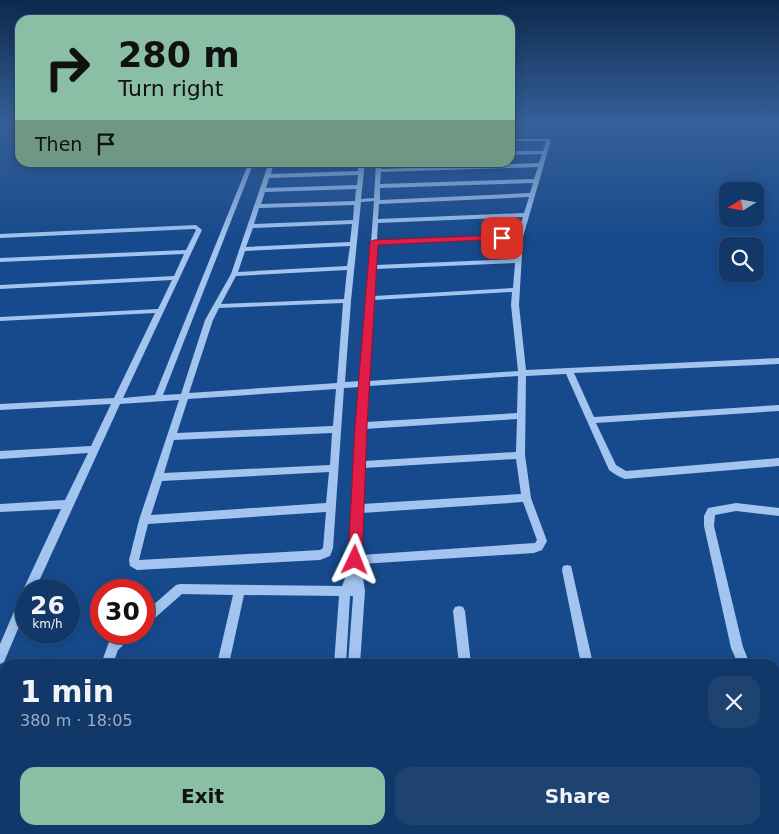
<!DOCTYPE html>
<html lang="en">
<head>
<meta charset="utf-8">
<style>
  body { margin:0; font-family:"DejaVu Sans",sans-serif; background:#1e4371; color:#f1f3f6; height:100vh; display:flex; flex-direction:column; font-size:19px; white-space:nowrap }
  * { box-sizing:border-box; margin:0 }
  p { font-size:16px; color:#9cacc0 }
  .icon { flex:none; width:28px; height:28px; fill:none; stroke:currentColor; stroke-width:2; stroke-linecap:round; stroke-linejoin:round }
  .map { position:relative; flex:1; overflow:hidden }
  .side { position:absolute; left:0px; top:659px; width:780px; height:176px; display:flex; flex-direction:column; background:#113869; border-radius:15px 15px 0 0; box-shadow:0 2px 12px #0003,0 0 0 1px #30527d }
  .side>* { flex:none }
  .banner { position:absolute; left:15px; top:15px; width:500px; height:152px; border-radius:15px; box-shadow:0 2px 12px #0003,0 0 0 1px #30527d; background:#8abfa5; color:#111; overflow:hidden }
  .needle { width:32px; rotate:259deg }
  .controls { position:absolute; left:719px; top:182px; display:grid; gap:10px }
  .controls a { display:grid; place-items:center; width:45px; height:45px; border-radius:10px; background:#113869; box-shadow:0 2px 12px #0003,0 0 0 1px #30527d; font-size:25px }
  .speed { position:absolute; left:15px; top:579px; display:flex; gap:10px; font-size:25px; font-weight:700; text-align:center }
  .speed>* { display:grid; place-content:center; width:65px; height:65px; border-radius:50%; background:#113869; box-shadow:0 2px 12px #0003,0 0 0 1px #30527d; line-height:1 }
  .speed small { font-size:12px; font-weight:400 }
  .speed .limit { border:8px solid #d22; background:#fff; color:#111 }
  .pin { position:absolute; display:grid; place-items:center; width:42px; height:42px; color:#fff; margin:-21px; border-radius:10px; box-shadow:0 2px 8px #0006 }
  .me { position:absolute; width:55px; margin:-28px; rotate:2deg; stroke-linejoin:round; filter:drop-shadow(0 0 4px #0008) }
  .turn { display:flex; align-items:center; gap:18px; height:105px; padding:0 20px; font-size:22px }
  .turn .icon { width:65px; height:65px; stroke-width:2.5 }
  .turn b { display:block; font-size:35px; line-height:42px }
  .then { display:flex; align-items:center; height:48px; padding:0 20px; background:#0003; gap:10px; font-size:19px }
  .round { display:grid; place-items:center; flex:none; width:52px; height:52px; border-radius:15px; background:#1e4371 }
  .headline { display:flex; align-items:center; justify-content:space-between; height:85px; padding:0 20px }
  h1 { font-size:30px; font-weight:700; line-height:38px }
  .primary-button { display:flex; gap:10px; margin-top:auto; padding:10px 20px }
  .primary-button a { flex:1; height:58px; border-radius:15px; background:#8abfa5; color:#111; font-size:20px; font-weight:700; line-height:58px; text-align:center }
  .primary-button a+a { background:#1e4371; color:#f1f3f6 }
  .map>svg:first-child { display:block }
</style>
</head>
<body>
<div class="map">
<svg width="779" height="834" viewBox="0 0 779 834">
  <rect width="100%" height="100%" fill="#174a8c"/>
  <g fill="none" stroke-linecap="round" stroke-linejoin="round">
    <!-- minor -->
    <g fill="#a2c4ef" fill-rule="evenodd">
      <path d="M 510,139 L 549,139 L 551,140 L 523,237 L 519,305 L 526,370 L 779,358 L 779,364 L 574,373 L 594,417 L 779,405 L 779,411 L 596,423 L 616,465 L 626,471 L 779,458 L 779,466 L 625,479 C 619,477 614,474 609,470 L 566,374 L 526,376 L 525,455 L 531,498 L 547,541 L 542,550 L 534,553 L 361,564 L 365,591 L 360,664 L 348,664 L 353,596 L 350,596 L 346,664 L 334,664 L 339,596 L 244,595 L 229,664 L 217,664 L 233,595 L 182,594 L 148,624 L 144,626 L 144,613 L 176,585 L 180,584 L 342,586 L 350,566 L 354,465 L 361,387 L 344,388 L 333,548 L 330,556 L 320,560 L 137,570 L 130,566 L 129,560 L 139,520 L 179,400 L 120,404 L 35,590 L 26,590 L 26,610 L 4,662 L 0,664 L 0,644 L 22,593 L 24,592 L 23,590 L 61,509 L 0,512 L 0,504 L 65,500 L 88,453 L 0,459 L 0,451 L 91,446 L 111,404 L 0,410 L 0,404 L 114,398 L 155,313 L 0,321 L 0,317 L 158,309 L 172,280 L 0,289 L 0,285 L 174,276 L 184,254 L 0,262 L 0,258 L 186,250 L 196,230 L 194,229 L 0,238 L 0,234 L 196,225 L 202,230 L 123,398 L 155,395 L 249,162 L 254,162 L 163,395 L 181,394 L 205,320 L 231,274 L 269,162 L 274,162 L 271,174 L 358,171 L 359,162 L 365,162 L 361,199 L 374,198 L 376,162 L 382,162 L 381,169 L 539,163 L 542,154 L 510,155 L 510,151 L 543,151 L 546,141 L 510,141 ZM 538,167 L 534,179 L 380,184 L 381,172 ZM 358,175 L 357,185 L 266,188 L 269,178 ZM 533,183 L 530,193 L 380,200 L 380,188 ZM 356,189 L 355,201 L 261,204 L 265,192 ZM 529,197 L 524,213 L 378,219 L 379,204 ZM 374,201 L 361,381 L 345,382 L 351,301 L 361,202 ZM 354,205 L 353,220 L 254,224 L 259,208 ZM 523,217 L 517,235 L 377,240 L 378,223 ZM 352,224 L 350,242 L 246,247 L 253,228 ZM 517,239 L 515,259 L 376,265 L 377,244 ZM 350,246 L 347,266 L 238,272 L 245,251 ZM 515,263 L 513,288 L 374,296 L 376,269 ZM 347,270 L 344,299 L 221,304 L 236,276 ZM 512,292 L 511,305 L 518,371 L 369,381 L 374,300 ZM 343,303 L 337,383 L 189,393 L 213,320 L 219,308 ZM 518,376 L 517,413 L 366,422 L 369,386 ZM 336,389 L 333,426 L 177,433 L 188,399 ZM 517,419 L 516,452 L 364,461 L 365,429 ZM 332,433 L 330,465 L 164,473 L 174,440 ZM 516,459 L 521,494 L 362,504 L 364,468 ZM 329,472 L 326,503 L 151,515 L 162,481 ZM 523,502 L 537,540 L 535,543 L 361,555 L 362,513 ZM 326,512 L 323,548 L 320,550 L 139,560 L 148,524 Z"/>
      <polygon points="736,503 779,508 779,516 736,511 715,515 714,526 743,647 750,664 738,664 731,648 704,526 704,516 708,508"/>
      <polygon points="567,565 571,566 572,570 593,664 581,664 562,570 563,566"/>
      <polygon points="459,606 463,607 465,611 471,664 459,664 453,611 455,607"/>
      <polygon points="120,632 135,632 133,636 118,650 113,664 101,664 109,642"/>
      <polygon points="775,678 779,679 779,691 775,690"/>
      <polygon points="775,745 779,746 779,760 775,759"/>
      <polygon points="775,799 779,801 779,817 775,815"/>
      <polygon points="419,830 628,830 629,834 420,834"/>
    </g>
  </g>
  <!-- sky -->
  <linearGradient id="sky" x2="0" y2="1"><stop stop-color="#0d294d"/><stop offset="0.51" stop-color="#366099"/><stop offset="1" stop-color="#366099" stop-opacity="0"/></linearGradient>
  <rect width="779" height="239" fill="url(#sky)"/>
  <!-- route -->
  <polygon fill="#e11d48" stroke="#92132f" points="502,235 505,236 505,239 378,245 367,426 362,560 360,564 355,566 350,564 348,560 355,426 370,242 374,240"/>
</svg>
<div class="controls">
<a><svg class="needle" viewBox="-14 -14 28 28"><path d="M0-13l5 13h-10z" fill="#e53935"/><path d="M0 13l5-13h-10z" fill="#9cacc0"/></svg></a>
<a><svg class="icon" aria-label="search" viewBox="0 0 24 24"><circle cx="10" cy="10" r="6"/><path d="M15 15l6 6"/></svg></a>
</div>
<div class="speed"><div>26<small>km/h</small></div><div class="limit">30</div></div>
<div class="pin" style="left:502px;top:238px;background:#d93025"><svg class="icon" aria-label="arrive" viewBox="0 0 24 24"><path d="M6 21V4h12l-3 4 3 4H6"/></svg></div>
<svg class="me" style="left:355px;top:560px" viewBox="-20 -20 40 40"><path d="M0-17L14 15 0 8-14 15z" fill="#e11d48" stroke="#fff" stroke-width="4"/></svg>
<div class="banner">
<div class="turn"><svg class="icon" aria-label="right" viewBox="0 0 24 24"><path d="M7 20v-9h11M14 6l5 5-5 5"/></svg><div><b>280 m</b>Turn right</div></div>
<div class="then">Then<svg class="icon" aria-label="arrive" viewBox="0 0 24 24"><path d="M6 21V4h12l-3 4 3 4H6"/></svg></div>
</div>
<section class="side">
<div class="headline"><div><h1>1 min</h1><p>380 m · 18:05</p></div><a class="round"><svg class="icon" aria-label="close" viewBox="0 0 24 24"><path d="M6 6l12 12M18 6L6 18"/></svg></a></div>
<div class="primary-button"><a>Exit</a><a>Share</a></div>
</section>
</div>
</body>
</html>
